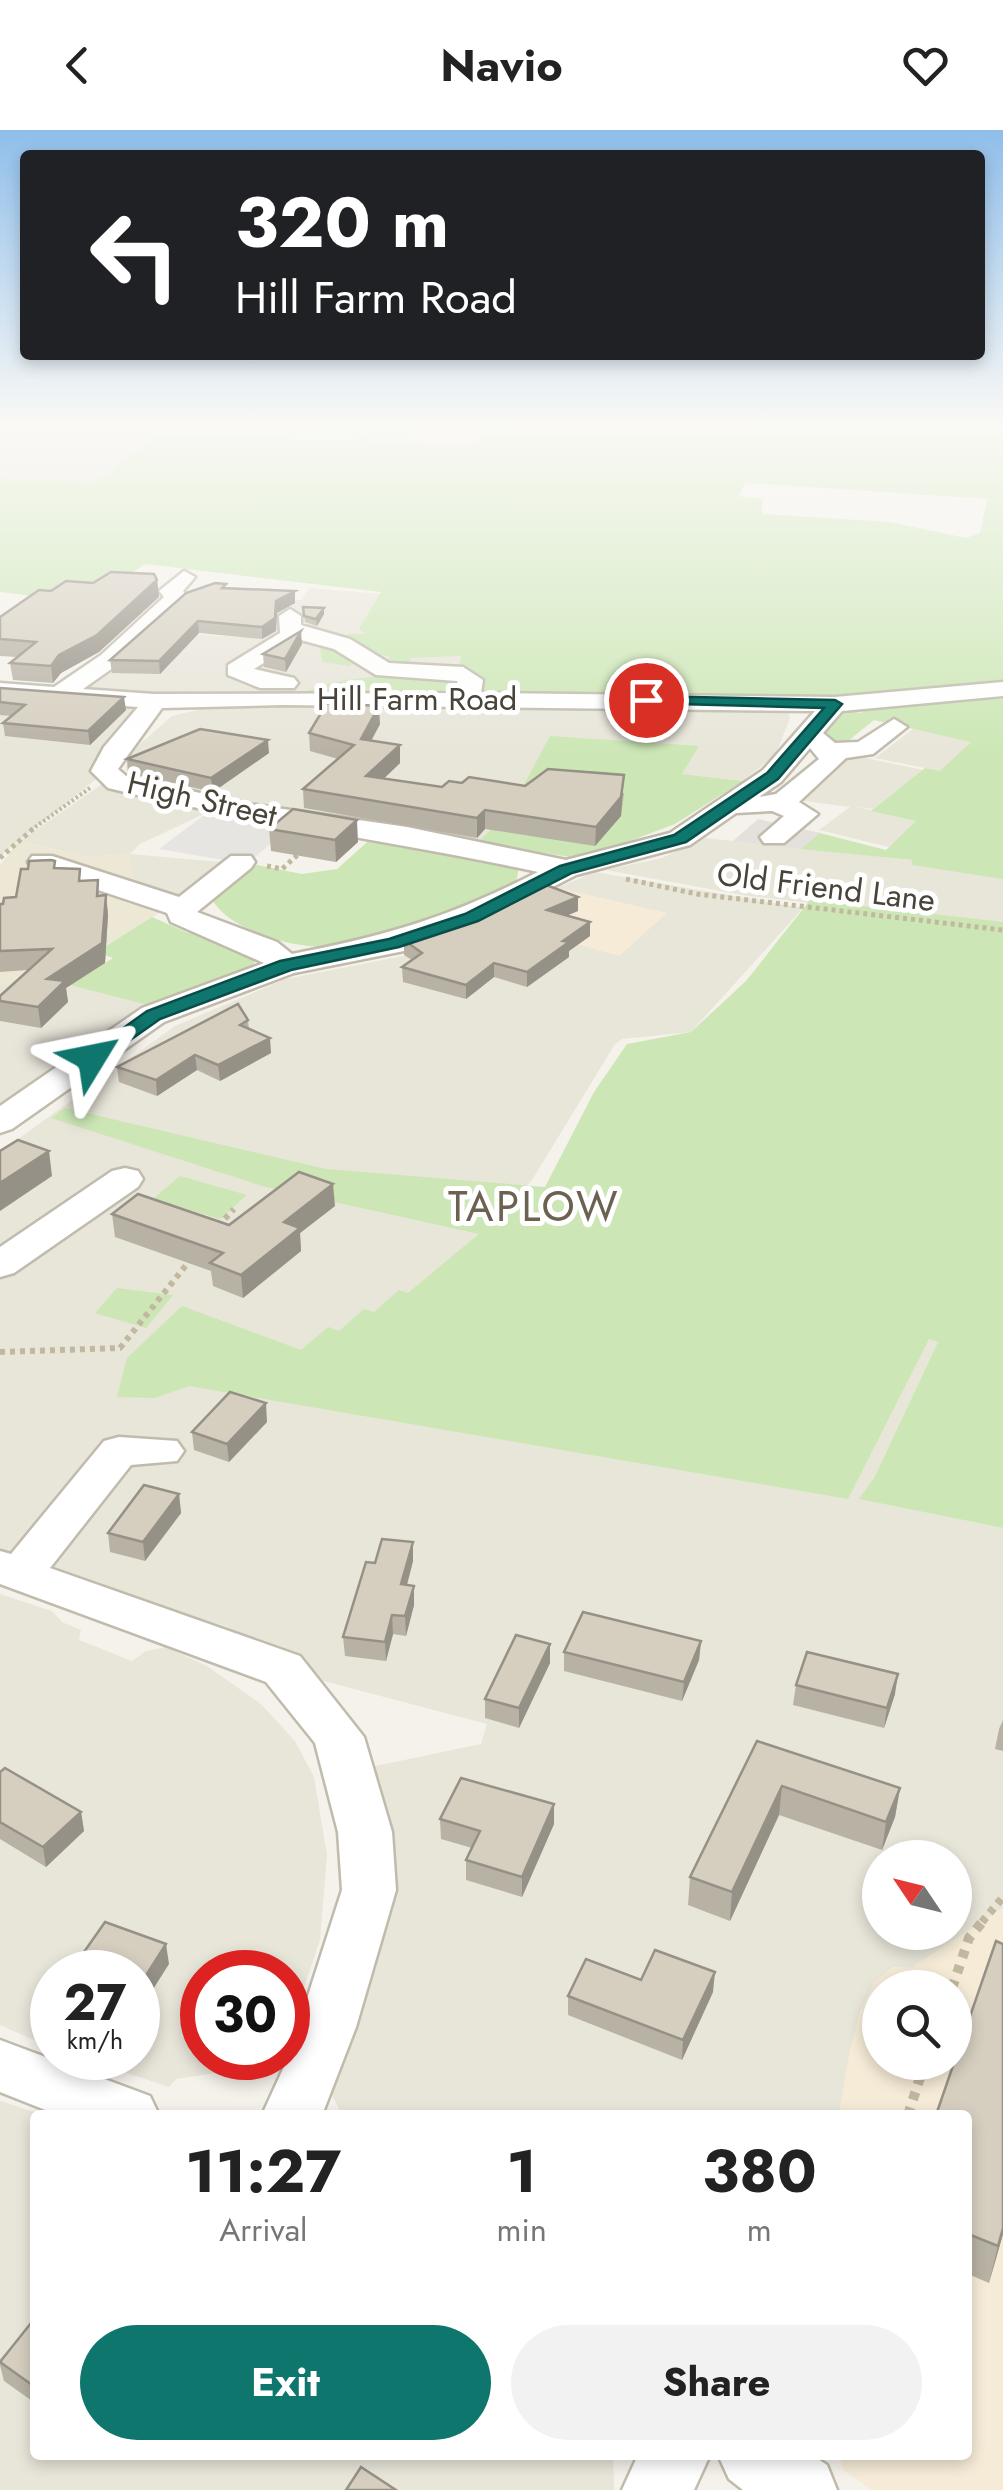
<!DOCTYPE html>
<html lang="en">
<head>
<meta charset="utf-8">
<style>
  body { margin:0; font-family:Jost,sans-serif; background:#f2f2f2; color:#222; height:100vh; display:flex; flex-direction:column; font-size:38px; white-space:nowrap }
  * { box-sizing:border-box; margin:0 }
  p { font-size:32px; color:#767676 }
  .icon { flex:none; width:55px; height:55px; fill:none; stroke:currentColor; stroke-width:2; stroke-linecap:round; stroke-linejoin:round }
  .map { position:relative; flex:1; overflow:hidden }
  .side { position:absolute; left:30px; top:1980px; width:942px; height:350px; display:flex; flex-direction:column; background:#fff; border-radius:10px; box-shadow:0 5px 15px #0003 }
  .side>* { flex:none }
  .hud { position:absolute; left:20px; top:20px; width:965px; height:210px; border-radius:10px; box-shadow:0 5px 15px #0003; background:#202124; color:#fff; overflow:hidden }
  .needle { width:65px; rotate:305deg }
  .tools { position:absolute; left:862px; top:1710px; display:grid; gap:20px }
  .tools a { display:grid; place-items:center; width:110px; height:110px; border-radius:50%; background:#fff; box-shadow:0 5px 15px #0003; font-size:50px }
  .speed { position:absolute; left:30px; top:1820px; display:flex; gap:20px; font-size:50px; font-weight:700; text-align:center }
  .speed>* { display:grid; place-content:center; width:130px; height:130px; border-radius:50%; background:#fff; box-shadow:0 5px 15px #0003; line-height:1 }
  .speed small { font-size:25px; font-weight:400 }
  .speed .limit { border:15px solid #d22; background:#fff; color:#111 }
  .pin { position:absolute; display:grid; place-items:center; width:85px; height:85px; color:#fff; margin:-42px; border:5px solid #fff; border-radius:50%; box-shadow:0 2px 10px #0007 }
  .me { position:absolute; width:110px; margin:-55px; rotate:55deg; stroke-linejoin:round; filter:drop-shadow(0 0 8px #0008) }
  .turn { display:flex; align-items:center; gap:35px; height:210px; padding:0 50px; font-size:45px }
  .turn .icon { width:130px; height:130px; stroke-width:2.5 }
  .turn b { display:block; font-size:70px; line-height:85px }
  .eta { display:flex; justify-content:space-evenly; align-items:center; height:170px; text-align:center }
  .eta b { font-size:60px; font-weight:700; line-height:70px }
  .primary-button { display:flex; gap:20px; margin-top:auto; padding:20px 50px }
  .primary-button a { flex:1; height:115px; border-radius:60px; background:#0f766e; color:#fff; font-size:40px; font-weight:700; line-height:115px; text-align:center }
  .primary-button a+a { background:#f2f2f2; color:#222 }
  header { display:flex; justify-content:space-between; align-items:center; height:130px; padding:0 50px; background:#fff; font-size:45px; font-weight:700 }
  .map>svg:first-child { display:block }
</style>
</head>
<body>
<header><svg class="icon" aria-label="back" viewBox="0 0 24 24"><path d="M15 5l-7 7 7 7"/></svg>Navio<svg class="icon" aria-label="heart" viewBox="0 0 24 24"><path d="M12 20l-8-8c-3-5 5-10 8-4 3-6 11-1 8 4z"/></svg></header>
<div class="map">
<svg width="1003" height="2360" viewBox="0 0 1003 2360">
  <rect width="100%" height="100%" fill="#f5f2eb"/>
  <!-- residential -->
  <g fill="#e8e5d9" fill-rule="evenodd">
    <polygon points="0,295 158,295 152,299 159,302 98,352 0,349"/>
    <polygon points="309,458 394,465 471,502 467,542 413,565 161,565 75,559 93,555 165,503 244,507 283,470 301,470"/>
    <polygon points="0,565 142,577 95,650 0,726"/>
    <polygon points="306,572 787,577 790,588 776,624 743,651 682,644 698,616 541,630 510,681 478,712 266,680 149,652 129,646 126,639 127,629 140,614 172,586 210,577"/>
    <polygon points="913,599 972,611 940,641 875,628"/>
    <polygon points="851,625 923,640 873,679 854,676 917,691 889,717 819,700 850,677 797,670"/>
    <polygon points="105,652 127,663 208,682 140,714 130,724 232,733 176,773 137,758 128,724 88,727 20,711"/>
    <polygon points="705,708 1003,740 1003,794 748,766 606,740 662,728"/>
    <path d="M 595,742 L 803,778 L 691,902 L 622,909 L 615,914 L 532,1050 L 481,1103 L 933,1200 L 938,1212 L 874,1348 L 860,1369 L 1003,1398 L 1003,1778 L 911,1838 L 893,1837 L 860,1882 L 839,1985 L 342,1985 L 326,1953 L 366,1638 L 481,1614 L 487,1594 L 297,1544 L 261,1514 L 225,1496 L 0,1432 L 0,1022 L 175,896 L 286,849 L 403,826 L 504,782 L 619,826 L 666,783 L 557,758 ZM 880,1728 L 955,1728 L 955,1802 L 880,1802 Z"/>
    <polygon points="52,850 163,879 0,1002 0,854 39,855"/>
    <polygon points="0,1464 52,1481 62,1492 81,1500 79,1510 132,1531 146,1521 166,1517 207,1536 261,1574 295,1611 314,1647 327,1725 320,1810 288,1905 288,1842 202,1842 202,1928 276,1928 273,1934 176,1949 169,1957 82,1928 138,1928 138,1842 52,1842 52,1918 0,1895"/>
    <polygon points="0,1971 44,1985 35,1985 35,2325 613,2325 614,2360 0,2360"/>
  </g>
  <!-- commercial -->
  <g fill="#f5ebd7" fill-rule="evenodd">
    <polygon points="557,758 667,783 619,826 552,807 504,782"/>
    <path d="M 1003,1778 L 1003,2360 L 872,2360 L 843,2340 L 839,2325 L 968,2325 L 968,1985 L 839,1985 L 848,1929 L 860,1882 L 875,1851 L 893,1837 L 911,1838 ZM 880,1858 L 955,1858 L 955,1932 L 880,1932 Z"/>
  </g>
  <!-- industrial -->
  <polygon fill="#e4e1dc" points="758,689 821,703 801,719 733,711"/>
  <!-- education -->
  <polygon fill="#ede8d5" points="19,711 88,727 129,724 137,758 159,758 160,767 176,773 39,855 0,854 0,735"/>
  <!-- green -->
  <g fill="#cce7b5" fill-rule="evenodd">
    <path d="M 311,295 L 409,295 L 422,299 L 409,306 L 360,311 L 475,314 L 489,295 L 1003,295 L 1003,553 L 839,565 L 299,565 C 346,541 406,547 457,549 L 461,526 L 410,528 L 410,540 L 390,538 L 389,526 L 368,524 L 349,536 L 322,532 L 320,516 L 348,504 L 366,504 L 359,499 L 381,462 L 145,434 L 94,468 L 58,469 L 0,462 L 0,349 L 97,352 L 157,305 L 359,310 L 357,305 L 312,301 ZM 745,353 L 987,369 L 980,403 L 966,408 L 890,392 L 762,384 L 762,369 L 739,366 Z"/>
    <polygon points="1003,562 1003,749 912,735 912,730 801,719 820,703 886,720 916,691 871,681 925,638 940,641 971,612 874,590 843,615 820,607 812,593 845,579 861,583 873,575"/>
    <polygon points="550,606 699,616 682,644 743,651 675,694 582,729 478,712 510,681"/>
    <path d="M 374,706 L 519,736 L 516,754 C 442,797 345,839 261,804 C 241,796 224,788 212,770 L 257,735 L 302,744 L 337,739 Z"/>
    <polygon points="810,770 1003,792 1003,1398 859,1369 874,1348 938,1212 929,1209 848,1369 189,1256 155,1268 117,1267 127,1228 182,1176 301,1220 328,1197 339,1201 364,1179 374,1182 399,1160 408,1163 479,1104 262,1056 51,988 65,978 326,1039 545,1057 594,962 627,914 691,902 746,851"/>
    <polygon points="152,787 188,803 195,799 258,828 251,837 163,879 70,855 113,828 96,822"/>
    <polygon points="180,1046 247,1065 220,1089 153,1069"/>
    <polygon points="117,1158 173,1165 146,1198 95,1183"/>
  </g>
  <!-- parking -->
  <polygon fill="#e6e5e2" points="207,683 291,696 247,734 159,719"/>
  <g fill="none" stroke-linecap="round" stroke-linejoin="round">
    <defs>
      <g id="minor">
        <path d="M 184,441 L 195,447 L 183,461 L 188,467 L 185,472 L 117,535 L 83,559 L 154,564 L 461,563 L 457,551 L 376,545 L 334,519 L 301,510 L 254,539 L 294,548 L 298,553 L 294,558 L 260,558 L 228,545 L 228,535 L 280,503 L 279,486 L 290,479 L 301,486 L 301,495 L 350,509 L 389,533 L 463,537 L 483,550 L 481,563 L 835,567 L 1003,552 L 1003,566 L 842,581 L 823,603 L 835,613 L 858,612 L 894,589 L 907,597 L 873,624 L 846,628 L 799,672 L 818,684 L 784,713 L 764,713 L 760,707 L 784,686 L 772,681 L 736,683 L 690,715 L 576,745 L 483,793 L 404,821 L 294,843 L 164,892 L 12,999 L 0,1003 L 0,976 L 142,878 L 264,833 L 171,792 L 167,783 L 32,738 L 28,732 L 32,726 L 52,726 L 179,767 L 231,726 L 251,726 L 255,732 L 251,738 L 197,782 L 277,812 L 292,824 C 390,805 449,787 538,742 C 395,711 250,693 108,658 L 91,641 L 104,617 L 138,577 L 0,567 L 0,553 L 54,557 L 101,525 L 164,467 L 159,461 ZM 283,575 L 815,581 L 763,640 L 670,703 L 566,730 L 407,697 L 248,674 L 126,646 L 118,639 L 162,578 ZM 810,618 L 819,629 L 776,664 L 759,667 L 781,652 Z"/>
        <polygon points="125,1038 138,1041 143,1049 138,1057 14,1143 0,1147 0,1117 112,1041"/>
        <polygon points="119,1307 177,1311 184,1321 177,1331 131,1335 50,1438 300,1526 364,1607 392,1702 396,1760 356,1897 322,1985 262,1985 288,1928 342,1760 338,1702 315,1613 266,1552 0,1454 0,1421 11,1424 104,1311"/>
        <polygon points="0,1910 150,1966 159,1985 58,1985 0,1962"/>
        <polygon points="638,2325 710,2325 694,2360 622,2360"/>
        <polygon points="718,2325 812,2325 827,2335 837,2360 743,2360 729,2349"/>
      </g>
    </defs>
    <!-- minor casing -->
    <use href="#minor" stroke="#c0bbad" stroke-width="5"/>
    <!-- path-far4 -->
    <polyline stroke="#c1b89f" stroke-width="4" stroke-dasharray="2.5 2.5" stroke-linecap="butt" points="31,700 90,658"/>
    <!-- path-far3 -->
    <g stroke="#c1b89f" stroke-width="5" stroke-dasharray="4 4" stroke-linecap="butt">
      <polyline points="0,728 35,697"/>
      <polyline points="267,736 282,739 303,720"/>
      <polyline points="626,749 697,764 1003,800"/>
    </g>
    <!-- path-far2 -->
    <g stroke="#c1b89f" stroke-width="6" stroke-dasharray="5 5" stroke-linecap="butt">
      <polyline points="218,1096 234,1079"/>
      <polyline points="0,1222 120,1218 191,1129"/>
    </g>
    <!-- path-far1 -->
    <polyline stroke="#c1b89f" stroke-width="8" stroke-dasharray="6 6" stroke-linecap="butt" points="982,1792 1003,1767"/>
    <!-- path -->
    <g stroke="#c1b89f" stroke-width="10" stroke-dasharray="8 8" stroke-linecap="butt">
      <polyline points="952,1858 969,1808 984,1790"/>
      <polyline points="908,1985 925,1932"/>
    </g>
    <!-- minor -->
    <use href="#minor" fill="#fff" fill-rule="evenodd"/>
  </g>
  <!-- wall -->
  <g fill="#b8b2a5">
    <polygon points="157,450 159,467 99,522 61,543 53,553 13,550 10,533 17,527 0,526 0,487 51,461 93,453"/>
    <polygon points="227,458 295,461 295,473 277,483 276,501 262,509 199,503 160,544 112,543 110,530"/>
    <polygon points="303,477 324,478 324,484 317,496 305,492"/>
    <polygon points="302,514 286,542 264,537 263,524"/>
    <polygon points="0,558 126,580 90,615 5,606 3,593 11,586 0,585"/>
    <polygon points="380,594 371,611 400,615 400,633 384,648 442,657 462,653 525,656 624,663 621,686 595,716 485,699 477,708 304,678 303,659 338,629 310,621 309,603"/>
    <polygon points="269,623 213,662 128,643 127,629"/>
    <polygon points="269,699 358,712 336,732 271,721"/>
    <polygon points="56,738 81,751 98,750 99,766 106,765 108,785 105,833 66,858 68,872 41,898 0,891 0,866 28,840 0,842 0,774 16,767"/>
    <polygon points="578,781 567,785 590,806 569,821 569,827 527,857 494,847 466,869 403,852 402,837 412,830 404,825 404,810"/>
    <polygon points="248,890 249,899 271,923 220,951 197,940 157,966 119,952 117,937"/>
    <polygon points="335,1076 300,1103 301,1121 243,1168 213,1156 211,1141 115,1107 112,1084 229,1095"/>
    <polygon points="267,1292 229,1332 194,1320 192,1302"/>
    <polygon points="179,1364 181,1383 145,1431 110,1422 108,1403"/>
    <polygon points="413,1431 407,1455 414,1456 414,1475 406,1506 393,1504 386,1531 345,1526 343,1507 375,1433"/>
    <polygon points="701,1511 699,1530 682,1571 564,1541 564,1522"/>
    <polygon points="550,1514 550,1533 519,1598 485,1588 485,1569"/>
    <polygon points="796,1555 895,1564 884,1598 793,1575"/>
    <polygon points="1003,1590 1003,1621 995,1619 999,1599"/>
    <polygon points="757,1611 900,1658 895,1687 882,1720 779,1685 730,1791 688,1775 690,1747"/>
    <polygon points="0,1642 81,1682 84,1701 46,1737 0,1709"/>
    <polygon points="440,1689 554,1694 522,1767 466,1750 466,1730 472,1718 441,1709"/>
    <polygon points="1003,1814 1003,2104 989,2153 968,2144 968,1985"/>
    <polygon points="641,1850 713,1862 682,1930 568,1885 568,1866"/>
    <polygon points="52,1868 52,1900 49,1899 45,1879"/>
    <polygon points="35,2188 35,2273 4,2251 0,2235 0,2230"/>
  </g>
  <!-- shaded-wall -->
  <g fill="#969186">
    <polygon points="157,450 159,467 99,522 61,543 53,553 51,536 59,525"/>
    <polygon points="295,461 295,473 277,483 276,501 262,509 262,497 276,471"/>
    <polygon points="324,478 324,484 317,496 316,489"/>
    <polygon points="198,491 199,503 160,544 159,531"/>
    <polygon points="301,501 302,514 286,542 285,529"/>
    <polygon points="124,567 126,580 90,615 88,601"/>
    <polygon points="379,576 380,594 362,628 361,609"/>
    <polygon points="268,610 269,623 213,662 211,648"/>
    <polygon points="400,615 400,633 367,665 366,646"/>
    <polygon points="624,645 621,686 595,716 596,697"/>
    <polygon points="485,680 485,699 477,708 477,688"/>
    <polygon points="357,690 358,712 336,732 335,710"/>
    <polygon points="106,765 108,785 105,833 66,858 68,872 41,898 38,877 47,849"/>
    <polygon points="578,767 578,781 547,794 547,780"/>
    <polygon points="590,792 590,806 569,821 569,827 527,857 527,842 563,811"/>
    <polygon points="494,833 494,847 466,869 466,855"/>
    <polygon points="270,908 271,923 220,951 218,935"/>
    <polygon points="195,925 197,940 157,966 156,950"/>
    <polygon points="49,1021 52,1046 0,1081 0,1053"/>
    <polygon points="333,1054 335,1076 300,1103 301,1121 243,1168 241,1145 284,1092"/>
    <polygon points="266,1273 267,1292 229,1332 227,1314"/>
    <polygon points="179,1364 181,1383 145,1431 143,1412"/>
    <polygon points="413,1412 413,1431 402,1473 401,1454"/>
    <polygon points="414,1456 414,1475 406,1506 405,1486"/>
    <polygon points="392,1485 393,1504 386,1531 385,1512"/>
    <polygon points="701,1511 699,1530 682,1571 684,1552"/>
    <polygon points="550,1514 550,1533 519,1598 519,1578"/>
    <polygon points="898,1544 895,1564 884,1598 887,1578"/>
    <polygon points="782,1656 779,1685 730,1791 732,1762"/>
    <polygon points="900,1658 895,1687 882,1720 886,1692"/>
    <polygon points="554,1674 554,1694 522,1767 522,1747"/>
    <polygon points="81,1682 84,1701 46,1737 43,1717"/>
    <polygon points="166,1814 169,1834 138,1883 138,1858"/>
    <polygon points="715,1842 713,1862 682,1930 683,1910"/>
    <polygon points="1003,2098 1003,2104 989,2153 998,2116"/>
  </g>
  <!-- building -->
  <g fill="#d6cfc0" stroke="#969186" stroke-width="2.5">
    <polygon points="111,442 154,444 157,450 97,505 59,525 51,536 10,533 36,512 0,509 0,487 39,460 51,461 66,451 93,453"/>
    <polygon points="215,453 226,454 222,458 295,461 276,471 275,488 262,497 198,491 159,531 110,530 186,463"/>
    <polygon points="303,477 324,478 316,489 304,486"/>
    <polygon points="301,501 285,529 263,524"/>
    <polygon points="0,558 124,567 88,601 3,593 25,575 0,572"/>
    <polygon points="327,573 379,576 361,609 400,615 366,646 442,657 449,651 462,653 469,647 525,656 548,639 624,645 621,667 596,697 485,680 477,688 303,659 354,615 309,603"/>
    <polygon points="200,599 268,610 211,648 127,629"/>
    <polygon points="293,679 357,690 335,710 269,699"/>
    <polygon points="51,730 55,731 54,738 80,739 79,751 98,750 97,766 106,765 102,813 47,849 65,851 38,877 0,871 0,866 52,819 0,821 0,774 3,774 4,768 16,767 21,739 28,739 29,731"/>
    <polygon points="541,753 578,767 547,780 590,792 563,811 569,812 527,842 494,833 466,855 402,837 422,823 404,810 484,782"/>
    <polygon points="238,874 248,890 240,895 270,908 218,935 195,925 156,950 117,937"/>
    <polygon points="18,1010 49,1021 0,1053 0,1021"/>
    <polygon points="299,1042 333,1054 284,1092 300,1098 241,1145 210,1133 223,1123 112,1084 138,1064 229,1095"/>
    <polygon points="230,1262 266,1273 227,1314 192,1302"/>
    <polygon points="144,1355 179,1364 143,1412 108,1403"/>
    <polygon points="382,1409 413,1412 401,1454 414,1456 405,1486 392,1485 385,1512 343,1507 366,1432 375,1433"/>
    <polygon points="583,1482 701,1511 684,1552 564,1522"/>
    <polygon points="516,1505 550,1514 519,1578 485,1569"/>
    <polygon points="807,1522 898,1544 887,1578 796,1555"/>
    <polygon points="757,1611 900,1658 886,1692 782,1656 732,1762 690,1747"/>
    <polygon points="5,1638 81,1682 43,1717 0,1692 0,1642"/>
    <polygon points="461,1648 554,1674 522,1747 466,1730 480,1701 440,1689"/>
    <polygon points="105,1792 166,1814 138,1858 138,1842 70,1842"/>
    <polygon points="996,1811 1003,1814 1003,2098 998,2116 968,2104 968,1985 936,1985"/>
    <polygon points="655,1820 715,1842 683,1910 568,1866 586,1829 641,1850"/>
    <polygon points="52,1868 52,1882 45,1879"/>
    <polygon points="35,2188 35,2257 0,2232"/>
    <polygon points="361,2337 396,2360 346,2360"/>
  </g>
  <!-- sky -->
  <linearGradient id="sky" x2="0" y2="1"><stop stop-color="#8fbeea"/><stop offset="0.47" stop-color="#faf9f6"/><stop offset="1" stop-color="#faf9f6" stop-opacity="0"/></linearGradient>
  <rect width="1003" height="625" fill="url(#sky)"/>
  <!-- route -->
  <polygon fill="#0f766e" stroke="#0a4d48" stroke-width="2.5" points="646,566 835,570 842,574 778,649 686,712 572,743 478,791 399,817 291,840 160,889 99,932 82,928 147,881 280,831 389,809 465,784 560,736 674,705 767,643 824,578 641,573"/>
  <g text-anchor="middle" stroke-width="10" stroke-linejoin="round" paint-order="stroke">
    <!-- far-street labels -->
    <g font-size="32" fill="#494439" stroke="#fff">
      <text x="417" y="580">Hill Farm Road</text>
      <text transform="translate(202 669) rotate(13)" y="11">High Street</text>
      <text transform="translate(826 757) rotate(7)" y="11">Old Friend Lane</text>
    </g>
    <!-- quarter labels -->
    <g font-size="42" letter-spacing="2.5" fill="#6b6250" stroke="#fff">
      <text x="534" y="1091">TAPLOW</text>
    </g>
  </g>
</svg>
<div class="tools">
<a><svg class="needle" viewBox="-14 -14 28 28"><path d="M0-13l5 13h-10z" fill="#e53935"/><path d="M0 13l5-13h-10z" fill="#767676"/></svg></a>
<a><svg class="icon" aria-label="search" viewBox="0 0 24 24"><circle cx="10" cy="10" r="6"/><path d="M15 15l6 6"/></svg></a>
</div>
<div class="speed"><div>27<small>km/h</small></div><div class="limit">30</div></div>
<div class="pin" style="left:646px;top:570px;background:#d93025"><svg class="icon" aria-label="arrive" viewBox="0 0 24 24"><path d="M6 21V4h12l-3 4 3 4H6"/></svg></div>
<svg class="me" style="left:92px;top:928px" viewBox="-20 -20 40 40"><path d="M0-17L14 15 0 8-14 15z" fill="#0f766e" stroke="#fff" stroke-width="4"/></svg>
<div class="hud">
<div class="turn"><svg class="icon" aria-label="left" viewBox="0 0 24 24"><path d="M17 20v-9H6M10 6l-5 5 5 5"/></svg><div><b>320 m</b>Hill Farm Road</div></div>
</div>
<section class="side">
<div class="eta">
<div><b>11:27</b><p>Arrival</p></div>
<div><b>1</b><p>min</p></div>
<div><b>380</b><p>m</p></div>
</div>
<div class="primary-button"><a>Exit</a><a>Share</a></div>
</section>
</div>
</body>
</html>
